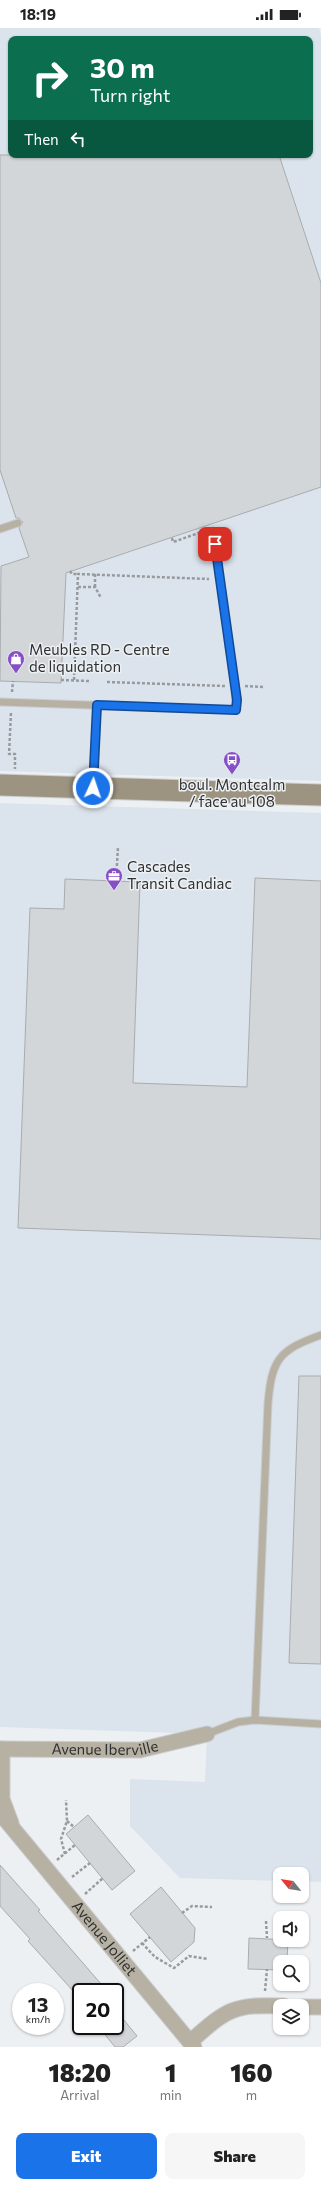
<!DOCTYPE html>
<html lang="en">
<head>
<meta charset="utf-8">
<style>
  body { margin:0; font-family:Commissioner,sans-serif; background:#f6f6f6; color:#222; height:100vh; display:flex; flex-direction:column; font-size:15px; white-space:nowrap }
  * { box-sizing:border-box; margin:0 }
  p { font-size:13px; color:#767676 }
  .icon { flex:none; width:22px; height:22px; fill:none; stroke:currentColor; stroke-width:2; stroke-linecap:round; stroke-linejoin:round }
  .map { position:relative; height:2019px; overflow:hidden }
  .panel { display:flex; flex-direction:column; background:#fff; flex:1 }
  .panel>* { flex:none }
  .banner { position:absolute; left:8px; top:8px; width:305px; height:122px; border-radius:8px; box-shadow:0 1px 3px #0004; background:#0b6e4f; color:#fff; overflow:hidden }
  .needle { width:26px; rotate:300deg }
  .fabs { position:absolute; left:273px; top:1839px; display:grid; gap:8px }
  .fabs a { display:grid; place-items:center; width:36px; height:36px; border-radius:8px; background:#fff; box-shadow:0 1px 3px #0004; font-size:20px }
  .speed { position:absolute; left:12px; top:1955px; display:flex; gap:8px; font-size:20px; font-weight:700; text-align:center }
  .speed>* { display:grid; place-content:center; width:52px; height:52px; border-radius:50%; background:#fff; box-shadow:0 1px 3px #0004; line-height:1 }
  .speed small { font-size:10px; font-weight:400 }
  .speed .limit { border:2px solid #111; border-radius:6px; background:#fff; color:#111 }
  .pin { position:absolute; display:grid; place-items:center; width:34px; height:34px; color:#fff; margin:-17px; border-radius:8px; box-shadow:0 2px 6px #0006 }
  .me { position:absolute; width:44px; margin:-22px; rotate:3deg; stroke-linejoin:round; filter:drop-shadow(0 0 3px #0008) }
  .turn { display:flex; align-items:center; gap:14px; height:84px; padding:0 16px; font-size:18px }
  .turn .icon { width:52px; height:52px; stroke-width:2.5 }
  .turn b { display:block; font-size:28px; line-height:34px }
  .then { display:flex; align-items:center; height:38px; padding:0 16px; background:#0003; gap:8px; font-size:15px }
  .eta { display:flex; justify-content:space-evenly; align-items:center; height:68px; text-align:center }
  .eta b { font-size:24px; font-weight:800; line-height:28px }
  .primary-button { display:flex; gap:8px; margin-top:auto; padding:8px 16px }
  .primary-button a { flex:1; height:46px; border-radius:8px; background:#1a73e8; color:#fff; font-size:16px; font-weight:800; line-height:46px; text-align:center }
  .primary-button a+a { background:#f6f6f6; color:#222 }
  .status { display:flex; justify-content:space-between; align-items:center; height:28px; padding:0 20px; background:#fff; direction:ltr }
  .status svg { height:11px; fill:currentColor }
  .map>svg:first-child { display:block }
</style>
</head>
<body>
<div class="status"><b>18:19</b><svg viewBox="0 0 49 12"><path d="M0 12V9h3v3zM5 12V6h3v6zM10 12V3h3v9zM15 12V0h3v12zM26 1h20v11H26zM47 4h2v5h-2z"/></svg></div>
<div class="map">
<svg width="321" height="2019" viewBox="0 0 321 2019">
  <rect width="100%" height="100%" fill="#edf0f3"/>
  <!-- built -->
  <g fill="#dbe3ec" fill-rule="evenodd">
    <path d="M 0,0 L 319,0 L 321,7 L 321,753 L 0,743 ZM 11,11 L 310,11 L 310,127 L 11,127 Z"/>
    <polygon points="0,775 321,785 321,1854 302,1853 302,1846 280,1846 280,1853 180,1850 130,1798 130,1751 205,1754 207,1706 0,1699"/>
  </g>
  <!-- building -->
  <g fill="#d3d6d9" stroke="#a9acaf">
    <polygon points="0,127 279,127 321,255 321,459 66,545 61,655 0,653 1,538 29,529 19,500 23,494 19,490 16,490 0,442"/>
    <polygon points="255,850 321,853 321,1211 18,1200 30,880 64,881 65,851 140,854 133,1055 247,1059"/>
    <polygon points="299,1348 321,1348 321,1636 289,1635"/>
    <polygon points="88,1787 135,1843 112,1862 66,1806"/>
    <polygon points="0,1837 40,1882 38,1883 108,1964 74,1964 28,1913 30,1911 0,1878"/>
    <polygon points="161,1859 195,1900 194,1914 171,1934 130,1886"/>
    <polygon points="249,1910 288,1912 287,1934 280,1934 280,1942 248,1941"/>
    <polygon points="115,1981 137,2008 123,2019 115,2019 98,1998 115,1998"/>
  </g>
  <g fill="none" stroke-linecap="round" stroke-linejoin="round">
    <defs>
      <g id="lane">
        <polyline points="0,501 18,495"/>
        <polyline points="0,674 236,682 235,658 215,515"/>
        <polyline points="93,759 97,677"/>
        <path d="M 255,1692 L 268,1375 C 272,1331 279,1322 321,1307"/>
        <polyline points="207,1706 238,1694 255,1692 321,1696"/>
      </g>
      <g id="street">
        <path id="s1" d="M 0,1721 L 140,1722 L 207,1706"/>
        <polyline points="2,1721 2,1771 11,1795"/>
        <path id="s2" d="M 0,1785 L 194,2019"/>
        <polyline points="302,1979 321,1979"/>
        <path d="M 190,2014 C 227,1981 233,1976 284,1978"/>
      </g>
      <polyline id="secondary" points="0,757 321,767"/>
    </defs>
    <!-- lane casing -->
    <use href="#lane" stroke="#cbcdd0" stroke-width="9"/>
    <!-- street casing -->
    <use href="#street" stroke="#cbcdd0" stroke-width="17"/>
    <!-- secondary casing -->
    <use href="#secondary" stroke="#cbcdd0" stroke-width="23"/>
    <!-- path -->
    <g stroke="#989b9d" stroke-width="2.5" stroke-dasharray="3 2" stroke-linecap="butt">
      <polyline points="172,510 173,514 213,500 215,505"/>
      <polyline points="70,543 72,546 78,546"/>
      <polyline points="95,546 95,559"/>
      <polyline points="78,559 95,559 101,570"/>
      <polyline points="61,652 89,653"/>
      <polyline points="74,652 78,546 209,551"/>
      <polyline points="107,654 225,658"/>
      <polyline points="245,658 265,659"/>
      <polyline points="12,664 13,653"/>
      <polyline points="11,685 9,726 15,726 15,741"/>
      <polyline points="116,853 118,819"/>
      <polyline points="67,1793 74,1799"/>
      <polyline points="65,1826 61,1811 67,1793 66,1772"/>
      <polyline points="57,1832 75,1817"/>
      <polyline points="72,1849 90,1835"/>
      <polyline points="85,1866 103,1850"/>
      <polyline points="182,1885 192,1878 212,1879"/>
      <polyline points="266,1893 267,1910"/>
      <polyline points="142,1915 155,1929 174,1940 189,1928 208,1931"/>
      <polyline points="133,1923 150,1909"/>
      <polyline points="265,1963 267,1941"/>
    </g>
    <!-- lane -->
    <use href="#lane" stroke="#b7b1a4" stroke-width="7"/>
    <!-- street -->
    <use href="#street" stroke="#b7b1a4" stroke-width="15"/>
    <!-- secondary -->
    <use href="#secondary" stroke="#9c9380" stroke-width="21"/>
  </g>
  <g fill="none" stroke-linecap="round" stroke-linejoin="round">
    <defs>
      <polyline id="route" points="93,760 97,677 236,682 237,672 215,516"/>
    </defs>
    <!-- route casing -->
    <use href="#route" stroke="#114b97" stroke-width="10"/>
    <!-- route -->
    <use href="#route" stroke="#1a73e8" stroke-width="7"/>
  </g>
  <!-- icons -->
  <defs>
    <symbol id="shop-pin" viewBox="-11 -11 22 30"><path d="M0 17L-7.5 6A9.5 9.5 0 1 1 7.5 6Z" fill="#874fc6" stroke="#edf0f3"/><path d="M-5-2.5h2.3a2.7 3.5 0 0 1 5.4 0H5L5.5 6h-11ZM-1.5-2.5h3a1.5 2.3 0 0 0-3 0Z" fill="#fff"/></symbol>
    <symbol id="bus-pin" viewBox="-11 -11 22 30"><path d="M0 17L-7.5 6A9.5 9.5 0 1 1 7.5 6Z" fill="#874fc6" stroke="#edf0f3"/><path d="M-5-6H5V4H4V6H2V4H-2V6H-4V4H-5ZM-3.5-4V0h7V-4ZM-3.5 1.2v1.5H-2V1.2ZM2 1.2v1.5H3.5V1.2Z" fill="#fff"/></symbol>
    <symbol id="office-pin" viewBox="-11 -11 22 30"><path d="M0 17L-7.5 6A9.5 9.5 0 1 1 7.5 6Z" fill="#874fc6" stroke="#edf0f3"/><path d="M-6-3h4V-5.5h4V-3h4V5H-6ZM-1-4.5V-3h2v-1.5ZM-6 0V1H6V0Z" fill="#fff"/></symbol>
  </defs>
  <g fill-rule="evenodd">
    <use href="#shop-pin" x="6" y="621" width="20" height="27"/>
    <use href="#bus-pin" x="222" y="722" width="20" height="27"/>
    <use href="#office-pin" x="104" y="838" width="20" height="27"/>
  </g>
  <g text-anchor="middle" stroke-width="3" stroke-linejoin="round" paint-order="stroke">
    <!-- poi labels -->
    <g font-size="15" fill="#2f3031" stroke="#edf0f3" text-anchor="start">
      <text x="29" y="627">Meubles RD - Centre<tspan x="29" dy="17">de liquidation</tspan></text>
      <text x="232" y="762" text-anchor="middle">boul. Montcalm<tspan x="232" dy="17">/ face au 108</tspan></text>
      <text x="127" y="844">Cascades<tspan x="127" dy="17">Transit Candiac</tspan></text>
    </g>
    <!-- street labels -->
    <g font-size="15" fill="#2f3031" stroke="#edf0f3">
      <text dy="5" stroke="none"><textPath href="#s1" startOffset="105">Avenue Iberville</textPath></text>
      <text dy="5" stroke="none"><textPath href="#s2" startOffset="163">Avenue Jolliet</textPath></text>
    </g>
  </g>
</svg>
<div class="fabs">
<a><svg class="needle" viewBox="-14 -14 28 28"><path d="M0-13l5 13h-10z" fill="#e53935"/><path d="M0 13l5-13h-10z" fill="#767676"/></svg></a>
<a><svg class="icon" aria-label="sound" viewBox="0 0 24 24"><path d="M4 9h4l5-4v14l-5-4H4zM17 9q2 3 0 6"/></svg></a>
<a><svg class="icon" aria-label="search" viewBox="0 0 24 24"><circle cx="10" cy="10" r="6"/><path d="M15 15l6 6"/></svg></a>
<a><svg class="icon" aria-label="layers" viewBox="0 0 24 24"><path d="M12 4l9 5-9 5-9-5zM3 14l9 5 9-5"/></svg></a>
</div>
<div class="speed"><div>13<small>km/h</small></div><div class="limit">20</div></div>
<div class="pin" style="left:215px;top:516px;background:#d93025"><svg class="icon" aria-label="arrive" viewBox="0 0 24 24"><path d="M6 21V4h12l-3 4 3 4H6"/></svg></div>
<svg class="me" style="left:93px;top:760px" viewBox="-20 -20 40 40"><circle r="17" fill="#1a73e8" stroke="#fff" stroke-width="3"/><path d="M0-11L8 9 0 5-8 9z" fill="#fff"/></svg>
<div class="banner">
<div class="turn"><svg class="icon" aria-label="right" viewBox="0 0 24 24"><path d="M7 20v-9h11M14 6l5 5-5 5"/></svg><div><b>30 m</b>Turn right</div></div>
<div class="then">Then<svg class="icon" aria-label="left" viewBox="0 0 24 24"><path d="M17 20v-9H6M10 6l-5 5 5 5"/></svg></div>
</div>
</div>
<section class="panel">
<div class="eta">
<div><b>18:20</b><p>Arrival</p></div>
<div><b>1</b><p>min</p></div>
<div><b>160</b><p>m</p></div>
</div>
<div class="primary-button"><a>Exit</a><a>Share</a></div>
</section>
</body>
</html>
